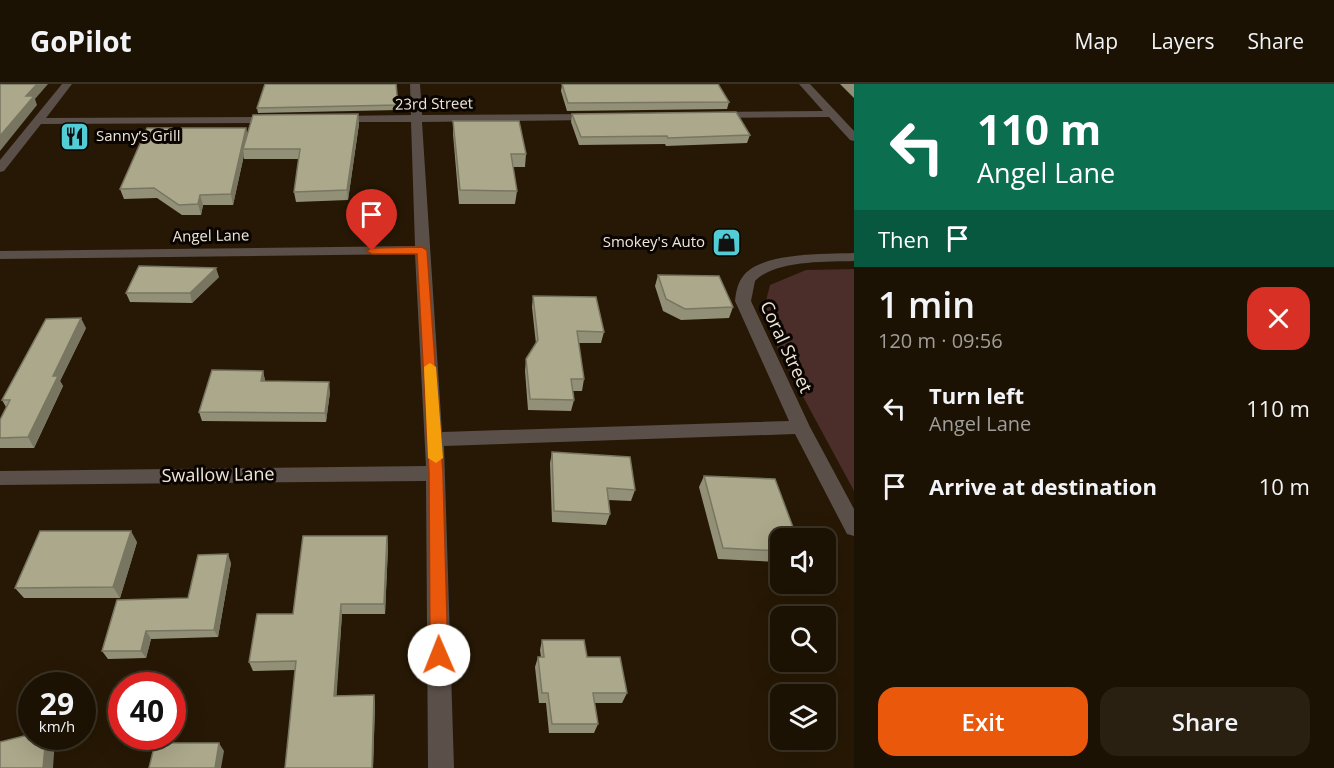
<!DOCTYPE html>
<html lang="en">
<head>
<meta charset="utf-8">
<style>
  body { margin:0; font-family:"Open Sans",sans-serif; background:#292012; color:#f1f3f6; height:100vh; display:flex; flex-direction:column; font-size:22px; white-space:nowrap }
  * { box-sizing:border-box; margin:0 }
  p { font-size:20px; color:#a09e9a }
  .icon { flex:none; width:33px; height:33px; fill:none; stroke:currentColor; stroke-width:2; stroke-linecap:round; stroke-linejoin:round }
  .map { position:relative; flex:1; overflow:hidden }
  .details { display:flex; flex-direction:column; background:#1c1203; width:480px }
  .details>* { flex:none }
  .hud { background:#0b6e4f; color:#fff; overflow:hidden }
  .controls { position:absolute; left:770px; top:444px; display:grid; gap:12px }
  .controls a { display:grid; place-items:center; width:66px; height:66px; border-radius:12px; background:#1c1203; box-shadow:0 6px 24px #0002,0 0 0 2px #3a3225; font-size:30px }
  .speed { position:absolute; left:18px; top:588px; display:flex; gap:12px; font-size:30px; font-weight:700; text-align:center }
  .speed>* { display:grid; place-content:center; width:78px; height:78px; border-radius:50%; background:#1c1203; box-shadow:0 6px 24px #0002,0 0 0 2px #3a3225; line-height:1 }
  .speed small { font-size:15px; font-weight:400 }
  .speed .limit { border:9px solid #d22; background:#fff; color:#111 }
  .pin { position:absolute; display:grid; place-items:center; width:51px; height:51px; color:#fff; margin:-62px -26px; border-radius:50% 50% 50% 0; rotate:-45deg; box-shadow:0 0 6px #0007 }
  .pin .icon { rotate:45deg }
  .me { position:absolute; width:66px; margin:-33px; rotate:359deg; stroke-linejoin:round; filter:drop-shadow(0 0 4px #0008) }
  .turn { display:flex; align-items:center; gap:21px; height:126px; padding:0 24px; font-size:27px }
  .turn .icon { width:78px; height:78px; stroke-width:2.5 }
  .turn b { display:block; font-size:42px; line-height:51px }
  .then { display:flex; align-items:center; height:57px; padding:0 24px; background:#0003; gap:12px; font-size:22px }
  .round { display:grid; place-items:center; flex:none; width:63px; height:63px; border-radius:18px; background:#292012 }
  .head { display:flex; align-items:center; justify-content:space-between; height:102px; padding:0 24px }
  h1 { font-size:36px; font-weight:600; line-height:45px }
  .primary-button { display:flex; gap:12px; margin-top:auto; padding:12px 24px }
  .primary-button a { flex:1; height:69px; border-radius:18px; background:#ea580c; color:#fff; font-size:24px; font-weight:600; line-height:69px; text-align:center }
  .primary-button a+a { background:#292012; color:#f1f3f6 }
  ul { padding:0; list-style:none }
  li { display:flex; align-items:center; gap:18px; height:78px; padding:0 24px }
  li div { flex:1 }
  li b { display:block; font-size:22px }
  li em { font-style:normal }
  header { display:flex; align-items:center; gap:36px; box-sizing:border-box; height:84px; padding:0 30px; background:#1c1203; border-bottom:2px solid #3a3225 }
  header strong { font-size:28px }
  nav { display:flex; gap:33px; margin-inline-start:auto; font-size:21px }
  main { display:flex; flex:1; min-height:0 }
  .map>svg:first-child { display:block }
</style>
</head>
<body>
<header>
<strong>GoPilot</strong>
<nav><a>Map</a><a>Layers</a><a>Share</a></nav>
</header>
<main>
<div class="map">
<svg width="854" height="684" viewBox="0 0 854 684">
  <rect width="100%" height="100%" fill="#261804"/>
  <!-- green -->
  <polygon fill="#4b2d29" points="854,185 854,407 780,270 763,229 770,201 806,186"/>
  <g fill="none" stroke-linecap="round" stroke-linejoin="round">
    <!-- minor -->
    <g fill="#5a4f49" fill-rule="evenodd">
      <polygon points="62,0 72,0 46,34 277,33 282,36 277,39 41,40 4,87 0,88 0,76"/>
      <path d="M 410,0 L 420,0 L 422,31 L 595,30 L 600,33 L 595,36 L 422,38 L 442,348 L 789,337 L 735,217 C 736,207 738,198 744,191 C 763,168 827,170 854,169 L 854,177 C 826,178 775,176 755,197 L 751,217 L 810,343 L 854,425 L 854,452 L 847,450 L 795,350 L 444,362 L 454,684 L 428,684 L 426,397 L 0,401 L 0,387 L 426,382 L 415,170 L 0,175 L 0,167 L 415,162 L 411,38 L 334,38 L 329,35 L 334,32 L 411,31 Z"/>
      <polygon points="799,0 810,0 854,47 854,57 850,56 829,33 712,34 707,31 712,28 823,27"/>
    </g>
  </g>
  <!-- wall -->
  <g fill="#939078">
    <polygon points="562,0 729,18 727,25 567,27 561,7"/>
    <polygon points="840,0 854,0 854,14"/>
    <polygon points="398,21 398,26 258,29 257,24"/>
    <polygon points="358,30 359,40 348,116 296,118 294,108 299,75 244,75 244,71 233,121 203,121 201,131 182,131 157,114 124,115 120,105 246,44 247,51"/>
    <polygon points="572,30 750,51 747,59 666,62 665,60 579,61 571,38"/>
    <polygon points="453,37 526,70 525,83 513,83 517,107 515,120 459,120 453,50"/>
    <polygon points="658,191 733,223 729,234 681,236 663,227 655,202"/>
    <polygon points="219,193 192,219 130,218 126,209"/>
    <polygon points="533,212 604,248 601,259 578,259 584,295 582,307 573,307 574,316 571,327 528,326 525,287 526,275 536,260 532,223"/>
    <polygon points="86,244 60,297 63,302 34,364 0,364 0,336 6,323 2,316"/>
    <polygon points="263,287 265,297 330,308 326,338 202,337 199,328"/>
    <polygon points="552,368 635,406 631,417 608,416 610,430 606,441 552,438 550,379"/>
    <polygon points="704,392 780,454 780,478 718,475 699,403"/>
    <polygon points="387,452 388,463 385,530 342,530 336,612 374,611 375,620 373,684 295,586 253,587 249,578 293,530"/>
    <polygon points="137,458 120,514 24,514 15,504"/>
    <polygon points="231,479 218,553 151,555 146,574 108,575 102,567 188,514"/>
    <polygon points="542,556 587,573 627,609 622,619 594,619 598,640 594,649 549,649 546,619 539,619 535,583 538,573 541,573 540,566"/>
  </g>
  <!-- shaded-wall -->
  <g fill="#787661">
    <polygon points="37,0 48,0 35,15 37,21 0,67 0,52 26,12"/>
    <polygon points="358,30 359,40 348,116 347,106"/>
    <polygon points="246,44 248,53 243,65 244,71 233,121 231,110"/>
    <polygon points="200,111 203,121 201,131 198,120"/>
    <polygon points="216,184 219,193 192,219 190,209"/>
    <polygon points="81,234 86,244 60,297 63,302 34,364 28,353 53,292"/>
    <polygon points="263,287 265,296 263,307 261,297"/>
    <polygon points="329,298 330,308 326,338 325,329"/>
    <polygon points="131,447 137,458 120,514 113,503"/>
    <polygon points="387,452 388,463 385,530 384,520"/>
    <polygon points="228,470 231,479 218,553 214,546"/>
    <polygon points="341,520 342,530 336,621 334,612"/>
    <polygon points="146,547 151,555 146,574 141,567"/>
    <polygon points="374,611 375,620 373,684 372,684"/>
    <polygon points="46,652 52,652 55,655 53,684 43,684"/>
    <polygon points="219,659 224,667 221,684 215,684"/>
  </g>
  <!-- building -->
  <g fill="#aba88b" stroke="#787661" stroke-width="1.5">
    <polygon points="0,0 37,0 26,12 34,12 0,52"/>
    <polygon points="265,0 396,0 398,21 257,24"/>
    <polygon points="562,0 718,0 729,18 568,19"/>
    <polygon points="736,28 750,51 668,54 667,52 581,53 572,30"/>
    <polygon points="358,30 347,106 294,108 300,65 243,65 253,31"/>
    <polygon points="453,37 519,37 526,70 511,70 517,107 460,106"/>
    <polygon points="147,44 246,44 231,110 200,111 198,120 179,121 154,104 120,105"/>
    <polygon points="139,182 216,184 190,209 126,209"/>
    <polygon points="658,191 719,192 733,223 685,225 666,215"/>
    <polygon points="533,212 596,213 604,248 577,247 584,295 571,295 574,316 530,315 526,275 538,256"/>
    <polygon points="81,234 53,292 58,292 28,353 0,354 0,336 10,316 2,316 46,235"/>
    <polygon points="212,286 263,287 261,297 329,298 325,329 199,328"/>
    <polygon points="552,368 630,373 635,406 607,404 610,430 554,427"/>
    <polygon points="704,392 775,395 797,454 780,454 780,467 723,464"/>
    <polygon points="40,447 131,447 113,503 15,504"/>
    <polygon points="303,452 387,452 384,520 341,520 334,612 374,611 372,684 285,684 296,577 249,578 257,530 293,530"/>
    <polygon points="228,470 214,546 146,547 141,567 102,567 117,516 188,514 198,471"/>
    <polygon points="542,556 584,556 587,573 620,573 627,609 593,609 598,640 552,640 548,609 542,609 538,573 544,573"/>
    <polygon points="32,650 32,652 46,652 43,684 0,684 0,658"/>
    <polygon points="155,659 219,659 215,684 149,684"/>
  </g>
  <!-- route -->
  <polygon fill="#ea580c" stroke="#983908" stroke-width="1.5" points="422,163 427,166 443,389 448,571 445,577 439,579 433,577 430,571 429,389 417,170 372,170 366,167 372,164"/>
  <!-- slow -->
  <polygon fill="#f59e0b" points="430,279 436,283 443,374 436,379 428,374 424,283"/>
  <!-- icons -->
  <defs>
    <symbol id="restaurant-square" viewBox="-11 -11 22 22"><rect x="-9" y="-9" width="18" height="18" rx="4" fill="#52ccd5" stroke="#0a0501"/><path d="M-5-6h1v4h1v-4h1v4h1v-4h1v5L-1.5 .5V6h-2V.5L-5-1ZM5-6V6H3V1.5H1.5Q1.5-4 5-6Z" fill="#111"/></symbol>
    <symbol id="shop-square" viewBox="-11 -11 22 22"><rect x="-9" y="-9" width="18" height="18" rx="4" fill="#52ccd5" stroke="#0a0501"/><path d="M-5-2.5h2.3a2.7 3.5 0 0 1 5.4 0H5L5.5 6h-11ZM-1.5-2.5h3a1.5 2.3 0 0 0-3 0Z" fill="#111"/></symbol>
  </defs>
  <g fill-rule="evenodd">
    <use href="#restaurant-square" x="58" y="36" width="33" height="33"/>
    <use href="#shop-square" x="710" y="142" width="33" height="33"/>
  </g>
  <g text-anchor="middle" stroke-width="6" stroke-linejoin="round" paint-order="stroke">
    <!-- far-street labels -->
    <g font-size="15" fill="#eee5d8" stroke="#0a0501">
      <text transform="translate(434 20) rotate(-1)" y="5">23rd Street</text>
      <text transform="translate(211 152) rotate(-1)" y="5">Angel Lane</text>
    </g>
    <!-- far-poi labels -->
    <g font-size="15" fill="#eee5d8" stroke="#0a0501" text-anchor="start">
      <text x="96" y="57">Sanny’s Grill</text>
      <text x="705" y="163" text-anchor="end">Smokey's Auto</text>
    </g>
    <!-- street labels -->
    <g font-size="18" fill="#eee5d8" stroke="#0a0501">
      <text transform="translate(786 263) rotate(65)" y="6">Coral Street</text>
      <text transform="translate(218 391) rotate(-1)" y="6">Swallow Lane</text>
    </g>
  </g>
</svg>
<div class="controls">
<a><svg class="icon" aria-label="sound" viewBox="0 0 24 24"><path d="M4 9h4l5-4v14l-5-4H4zM17 9q2 3 0 6"/></svg></a>
<a><svg class="icon" aria-label="search" viewBox="0 0 24 24"><circle cx="10" cy="10" r="6"/><path d="M15 15l6 6"/></svg></a>
<a><svg class="icon" aria-label="layers" viewBox="0 0 24 24"><path d="M12 4l9 5-9 5-9-5zM3 14l9 5 9-5"/></svg></a>
</div>
<div class="speed"><div>29<small>km/h</small></div><div class="limit">40</div></div>
<div class="pin" style="left:372px;top:167px;background:#d93025"><svg class="icon" aria-label="arrive" viewBox="0 0 24 24"><path d="M6 21V4h12l-3 4 3 4H6"/></svg></div>
<svg class="me" style="left:439px;top:571px" viewBox="-20 -20 40 40"><circle r="19" fill="#fff"/><path d="M0-13L10 11 0 6-10 11z" fill="#ea580c"/></svg>
</div>
<section class="details">
<div class="hud">
<div class="turn"><svg class="icon" aria-label="left" viewBox="0 0 24 24"><path d="M17 20v-9H6M10 6l-5 5 5 5"/></svg><div><b>110 m</b>Angel Lane</div></div>
<div class="then">Then<svg class="icon" aria-label="arrive" viewBox="0 0 24 24"><path d="M6 21V4h12l-3 4 3 4H6"/></svg></div>
</div>
<div class="head"><div><h1>1 min</h1><p>120 m · 09:56</p></div><a class="round" style="background:#d93025;color:#fff"><svg class="icon" aria-label="close" viewBox="0 0 24 24"><path d="M6 6l12 12M18 6L6 18"/></svg></a></div>
<ul>
<li><svg class="icon" aria-label="left" viewBox="0 0 24 24"><path d="M17 20v-9H6M10 6l-5 5 5 5"/></svg><div><b>Turn left</b><p>Angel Lane</p></div><em>110 m</em></li>
<li><svg class="icon" aria-label="arrive" viewBox="0 0 24 24"><path d="M6 21V4h12l-3 4 3 4H6"/></svg><div><b>Arrive at destination</b></div><em>10 m</em></li>
</ul>
<div class="primary-button"><a>Exit</a><a>Share</a></div>
</section>
</main>
</body>
</html>
